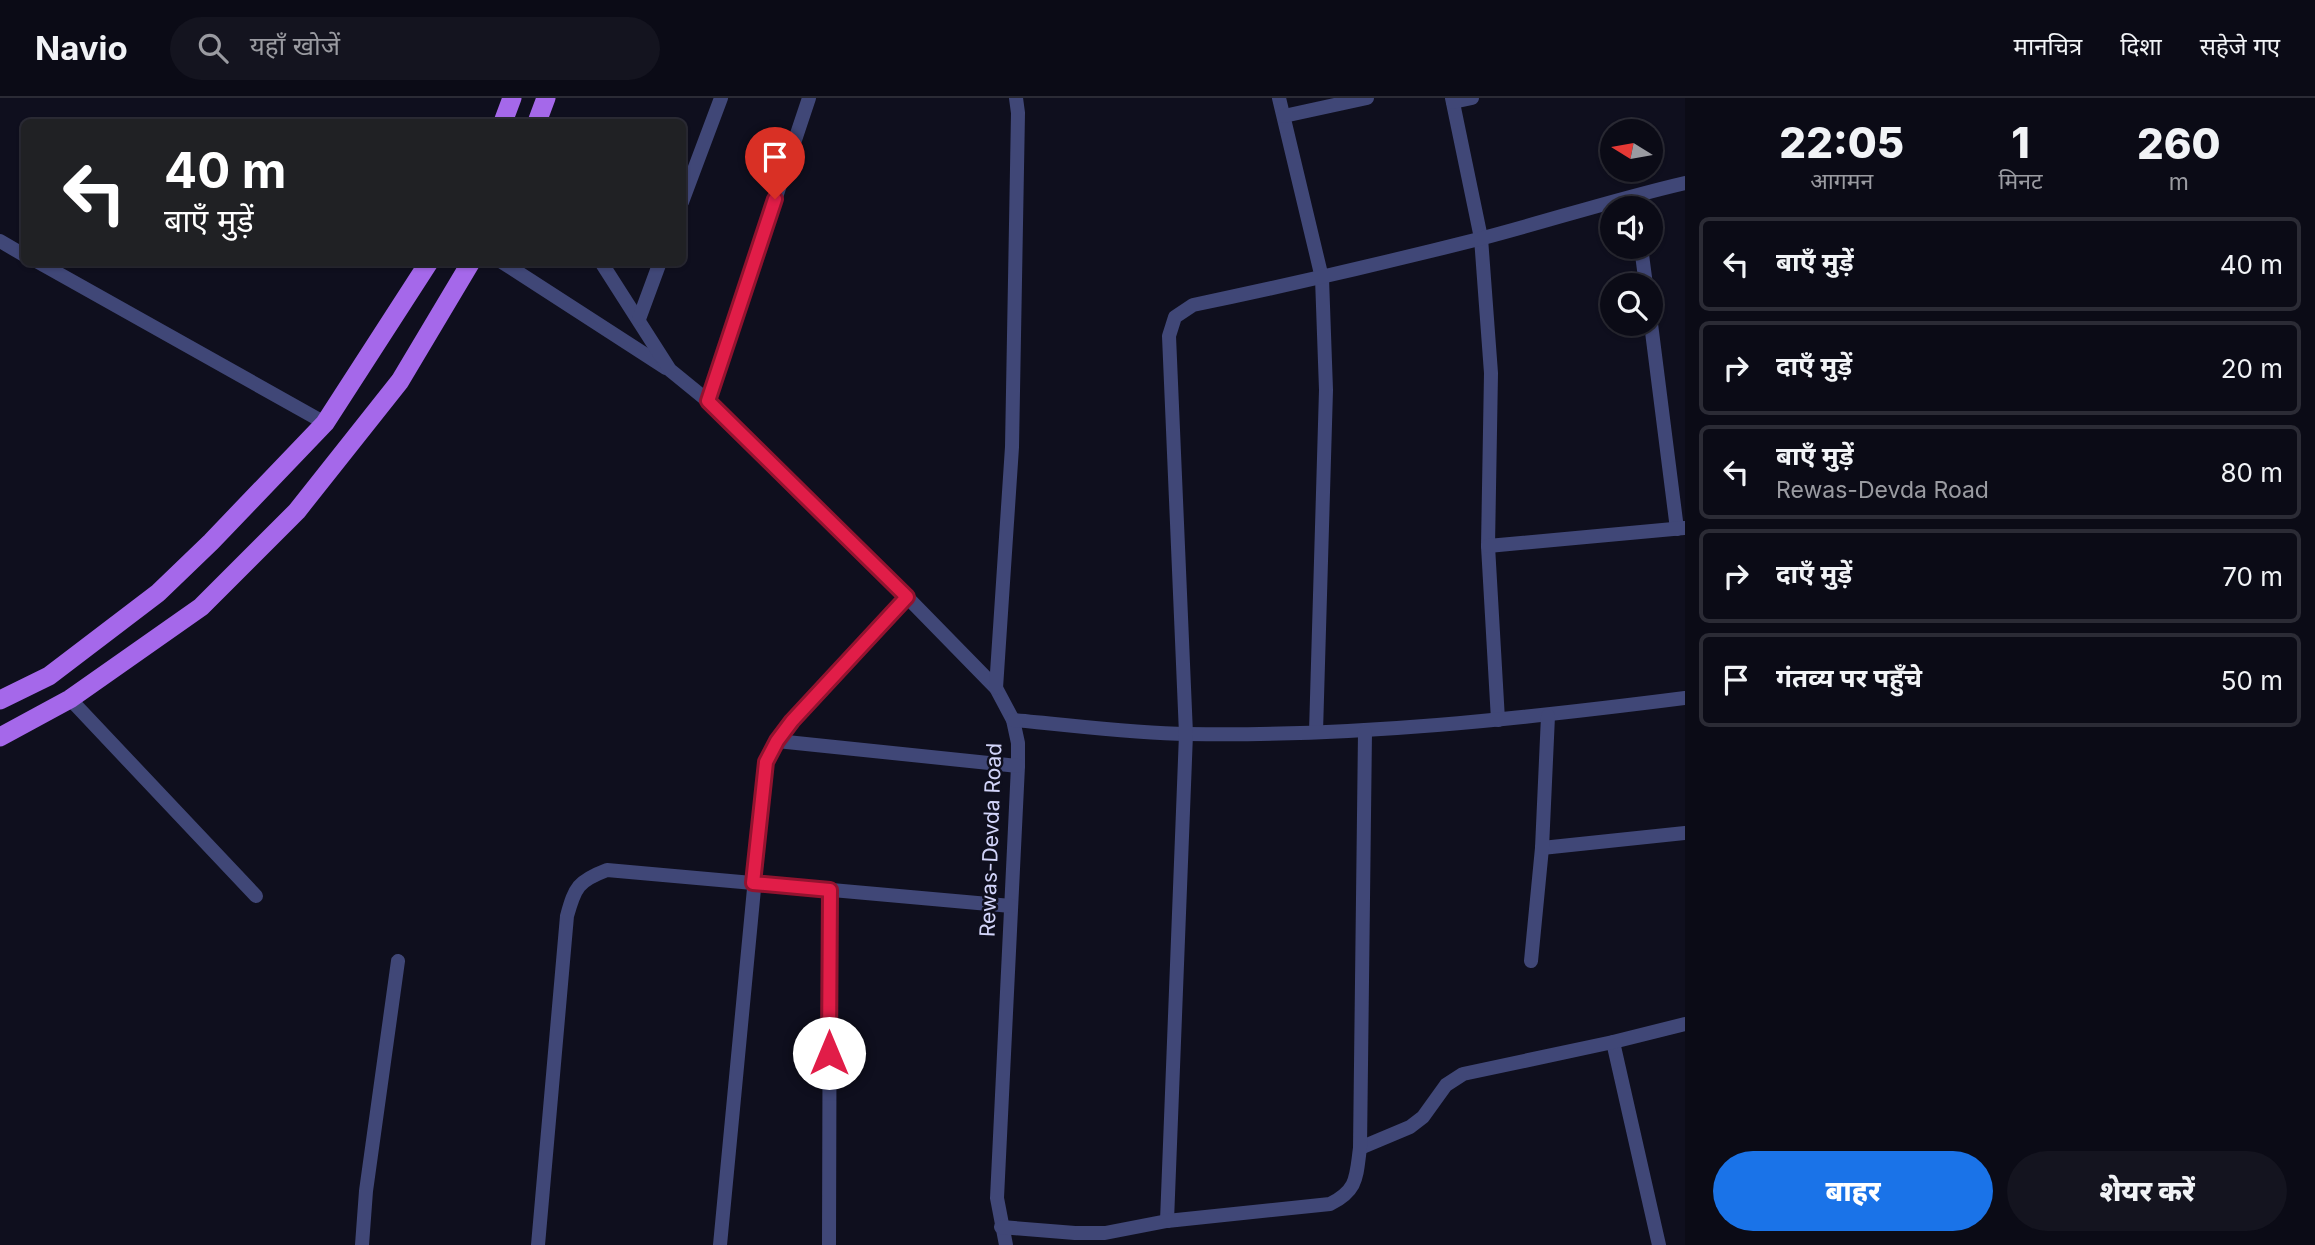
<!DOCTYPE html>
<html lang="hi">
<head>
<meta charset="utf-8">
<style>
  body { margin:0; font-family:Inter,"Noto Sans Devanagari",sans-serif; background:#14141f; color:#f1f3f6; height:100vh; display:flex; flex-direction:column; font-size:26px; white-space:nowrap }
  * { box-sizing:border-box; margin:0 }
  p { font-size:23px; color:#9a9ba1 }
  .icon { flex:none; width:38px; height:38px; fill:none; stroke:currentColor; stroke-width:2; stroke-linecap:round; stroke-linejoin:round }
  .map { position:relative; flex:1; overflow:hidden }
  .details { display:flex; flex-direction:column; background:#0b0b16; width:630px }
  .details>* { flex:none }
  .hud { position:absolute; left:21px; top:21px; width:665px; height:147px; border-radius:10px; box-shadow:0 2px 5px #0004,0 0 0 2px #2b2b35; background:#202124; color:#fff; overflow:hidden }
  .needle { width:46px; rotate:281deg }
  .controls { position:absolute; left:1600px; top:21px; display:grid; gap:14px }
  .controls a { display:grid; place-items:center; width:63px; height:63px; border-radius:50%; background:#0b0b16; box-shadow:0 2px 5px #0004,0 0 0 2px #2b2b35; font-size:35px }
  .pin { position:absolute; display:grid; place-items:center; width:60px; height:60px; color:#fff; margin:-72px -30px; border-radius:50% 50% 50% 0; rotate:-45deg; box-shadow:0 0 7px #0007 }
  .pin .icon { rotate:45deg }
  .me { position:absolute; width:77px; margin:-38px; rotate:0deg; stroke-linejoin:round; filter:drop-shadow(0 0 5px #0008) }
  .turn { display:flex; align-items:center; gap:24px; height:147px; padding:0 28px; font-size:32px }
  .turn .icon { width:91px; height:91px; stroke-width:2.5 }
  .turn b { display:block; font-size:49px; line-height:60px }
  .eta { display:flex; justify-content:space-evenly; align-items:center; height:119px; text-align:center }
  .eta b { font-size:42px; font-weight:800; line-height:49px }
  .cta { display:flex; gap:14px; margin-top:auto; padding:14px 28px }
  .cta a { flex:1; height:80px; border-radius:42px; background:#1a73e8; color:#fff; font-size:28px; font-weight:800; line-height:80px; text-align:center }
  .cta a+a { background:#14141f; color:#f1f3f6 }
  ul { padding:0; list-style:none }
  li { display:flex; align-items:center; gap:21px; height:94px; margin:0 14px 10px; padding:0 14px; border:4px solid #2b2b35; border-radius:10px }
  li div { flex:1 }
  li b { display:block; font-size:26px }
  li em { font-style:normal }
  header { display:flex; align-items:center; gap:42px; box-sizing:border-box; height:98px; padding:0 35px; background:#0b0b16; border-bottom:2px solid #2b2b35 }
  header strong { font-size:33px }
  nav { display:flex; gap:38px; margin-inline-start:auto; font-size:24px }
  .search { width:490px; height:63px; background:#14141f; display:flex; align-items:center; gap:18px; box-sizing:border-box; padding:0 24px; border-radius:38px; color:#9a9ba1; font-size:26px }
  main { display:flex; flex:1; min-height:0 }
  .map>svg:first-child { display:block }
</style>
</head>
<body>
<header>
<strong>Navio</strong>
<div class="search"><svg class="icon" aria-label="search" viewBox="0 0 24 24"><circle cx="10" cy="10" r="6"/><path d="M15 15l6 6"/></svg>यहाँ खोजें</div>
<nav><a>मानचित्र</a><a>दिशा</a><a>सहेजे गए</a></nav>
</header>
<main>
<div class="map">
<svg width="1685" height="1147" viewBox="0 0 1685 1147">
  <rect width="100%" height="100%" fill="#0f0f1e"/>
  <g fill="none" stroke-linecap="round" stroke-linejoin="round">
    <!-- service -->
    <polyline stroke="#404777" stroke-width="14" points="70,601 256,798"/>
    <!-- minor -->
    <g stroke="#404777" stroke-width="14">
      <polyline points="1279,0 1322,180 1326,292 1316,634"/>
      <polyline points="1452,0 1481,140 1491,275 1488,448 1498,622"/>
      <polyline points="1453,4 1472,0"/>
      <polyline points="1284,18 1367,0"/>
      <polyline points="682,104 721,0"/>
      <polyline points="0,143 24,157"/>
      <polyline points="1641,149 1646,187"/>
      <polyline points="38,164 325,325"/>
      <polyline points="502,164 666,270"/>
      <polyline points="601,164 670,272 708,303 747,341 907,499 996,590 1013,622 1018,645 1018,668 997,1100 1006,1147"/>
      <polyline points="1650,218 1677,431"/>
      <polyline points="639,221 660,164"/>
      <polyline points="708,303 809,0"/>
      <polyline points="1488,448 1684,430"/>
      <polyline points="996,590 1012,349 1018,15 1016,0"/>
      <path d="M 1013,622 C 1071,627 1130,635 1188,636 C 1355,639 1520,621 1685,600"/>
      <polyline points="777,643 1018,668"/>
      <polyline points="1542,750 1685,735"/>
      <polyline points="1531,863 1542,750 1548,618"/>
      <polyline points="1613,944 1659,1147"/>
      <polyline points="1360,1050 1410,1029 1423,1019 1446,987 1463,976 1613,944 1685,926"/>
      <path d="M 1167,1123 L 1186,636 L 1169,238 L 1175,219 L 1193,207 C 1289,187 1384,165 1479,141 C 1548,123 1616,101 1685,85"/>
      <path d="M 1001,1129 L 1075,1135 L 1105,1135 L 1167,1123 L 1330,1106 C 1358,1092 1356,1079 1360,1050 L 1365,634"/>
      <polyline points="362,1147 366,1093 398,863"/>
      <path d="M 538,1147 L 567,818 C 575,789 578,783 607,772 L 1011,808"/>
      <polyline points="720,1147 766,665 777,643 792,623 907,499"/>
      <polyline points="829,1147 830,792"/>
    </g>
    <!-- primary -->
    <g stroke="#a568ea" stroke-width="19">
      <polyline points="503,24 512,0"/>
      <polyline points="537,24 546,0"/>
      <polyline points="0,602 49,578 158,495 211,444 325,325 429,164"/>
      <polyline points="0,639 70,601 201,509 297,413 400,283 471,164"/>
    </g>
  </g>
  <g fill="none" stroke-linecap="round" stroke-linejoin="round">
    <defs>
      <polyline id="route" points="775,101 708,303 907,499 792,623 777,643 766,664 753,785 830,792 829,955"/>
    </defs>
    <!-- route casing -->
    <use href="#route" stroke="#92132f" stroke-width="18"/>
    <!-- route -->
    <use href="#route" stroke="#e11d48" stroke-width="12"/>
  </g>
  <g text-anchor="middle" stroke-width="5" stroke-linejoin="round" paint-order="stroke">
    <!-- street labels -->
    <g font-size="21" fill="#d2d4f9" stroke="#0f0f1e">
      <text transform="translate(991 742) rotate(-88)" y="7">Rewas-Devda Road</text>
    </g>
  </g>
</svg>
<div class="controls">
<a><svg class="needle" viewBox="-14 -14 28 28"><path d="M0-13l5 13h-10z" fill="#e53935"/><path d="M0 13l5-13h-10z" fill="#9a9ba1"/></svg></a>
<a><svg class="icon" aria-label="sound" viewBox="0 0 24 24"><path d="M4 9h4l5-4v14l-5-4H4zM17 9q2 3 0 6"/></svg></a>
<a><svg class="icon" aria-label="search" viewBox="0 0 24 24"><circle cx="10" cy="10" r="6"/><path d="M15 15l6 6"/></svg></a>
</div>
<div class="pin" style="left:775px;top:101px;background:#d93025"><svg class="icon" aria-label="arrive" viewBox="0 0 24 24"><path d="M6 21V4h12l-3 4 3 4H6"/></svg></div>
<svg class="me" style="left:829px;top:955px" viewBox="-20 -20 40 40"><circle r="19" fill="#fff"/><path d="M0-13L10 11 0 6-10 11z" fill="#e11d48"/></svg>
<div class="hud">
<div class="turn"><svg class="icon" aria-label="left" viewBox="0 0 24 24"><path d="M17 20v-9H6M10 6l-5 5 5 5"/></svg><div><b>40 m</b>बाएँ मुड़ें</div></div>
</div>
</div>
<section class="details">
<div class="eta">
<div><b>22:05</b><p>आगमन</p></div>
<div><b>1</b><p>मिनट</p></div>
<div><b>260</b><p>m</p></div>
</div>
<ul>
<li><svg class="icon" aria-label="left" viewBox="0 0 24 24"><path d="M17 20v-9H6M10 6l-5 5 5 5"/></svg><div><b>बाएँ मुड़ें</b></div><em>40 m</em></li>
<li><svg class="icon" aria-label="right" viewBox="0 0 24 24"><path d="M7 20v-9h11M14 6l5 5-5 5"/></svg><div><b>दाएँ मुड़ें</b></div><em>20 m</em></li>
<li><svg class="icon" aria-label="left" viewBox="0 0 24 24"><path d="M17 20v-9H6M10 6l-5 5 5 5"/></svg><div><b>बाएँ मुड़ें</b><p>Rewas-Devda Road</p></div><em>80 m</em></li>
<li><svg class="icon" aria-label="right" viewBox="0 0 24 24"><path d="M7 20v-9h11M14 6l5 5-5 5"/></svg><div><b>दाएँ मुड़ें</b></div><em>70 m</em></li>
<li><svg class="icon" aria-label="arrive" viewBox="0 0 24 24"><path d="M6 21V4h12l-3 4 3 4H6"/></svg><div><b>गंतव्य पर पहुँचे</b></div><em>50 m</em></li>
</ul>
<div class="cta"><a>बाहर</a><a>शेयर करें</a></div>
</section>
</main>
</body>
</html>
